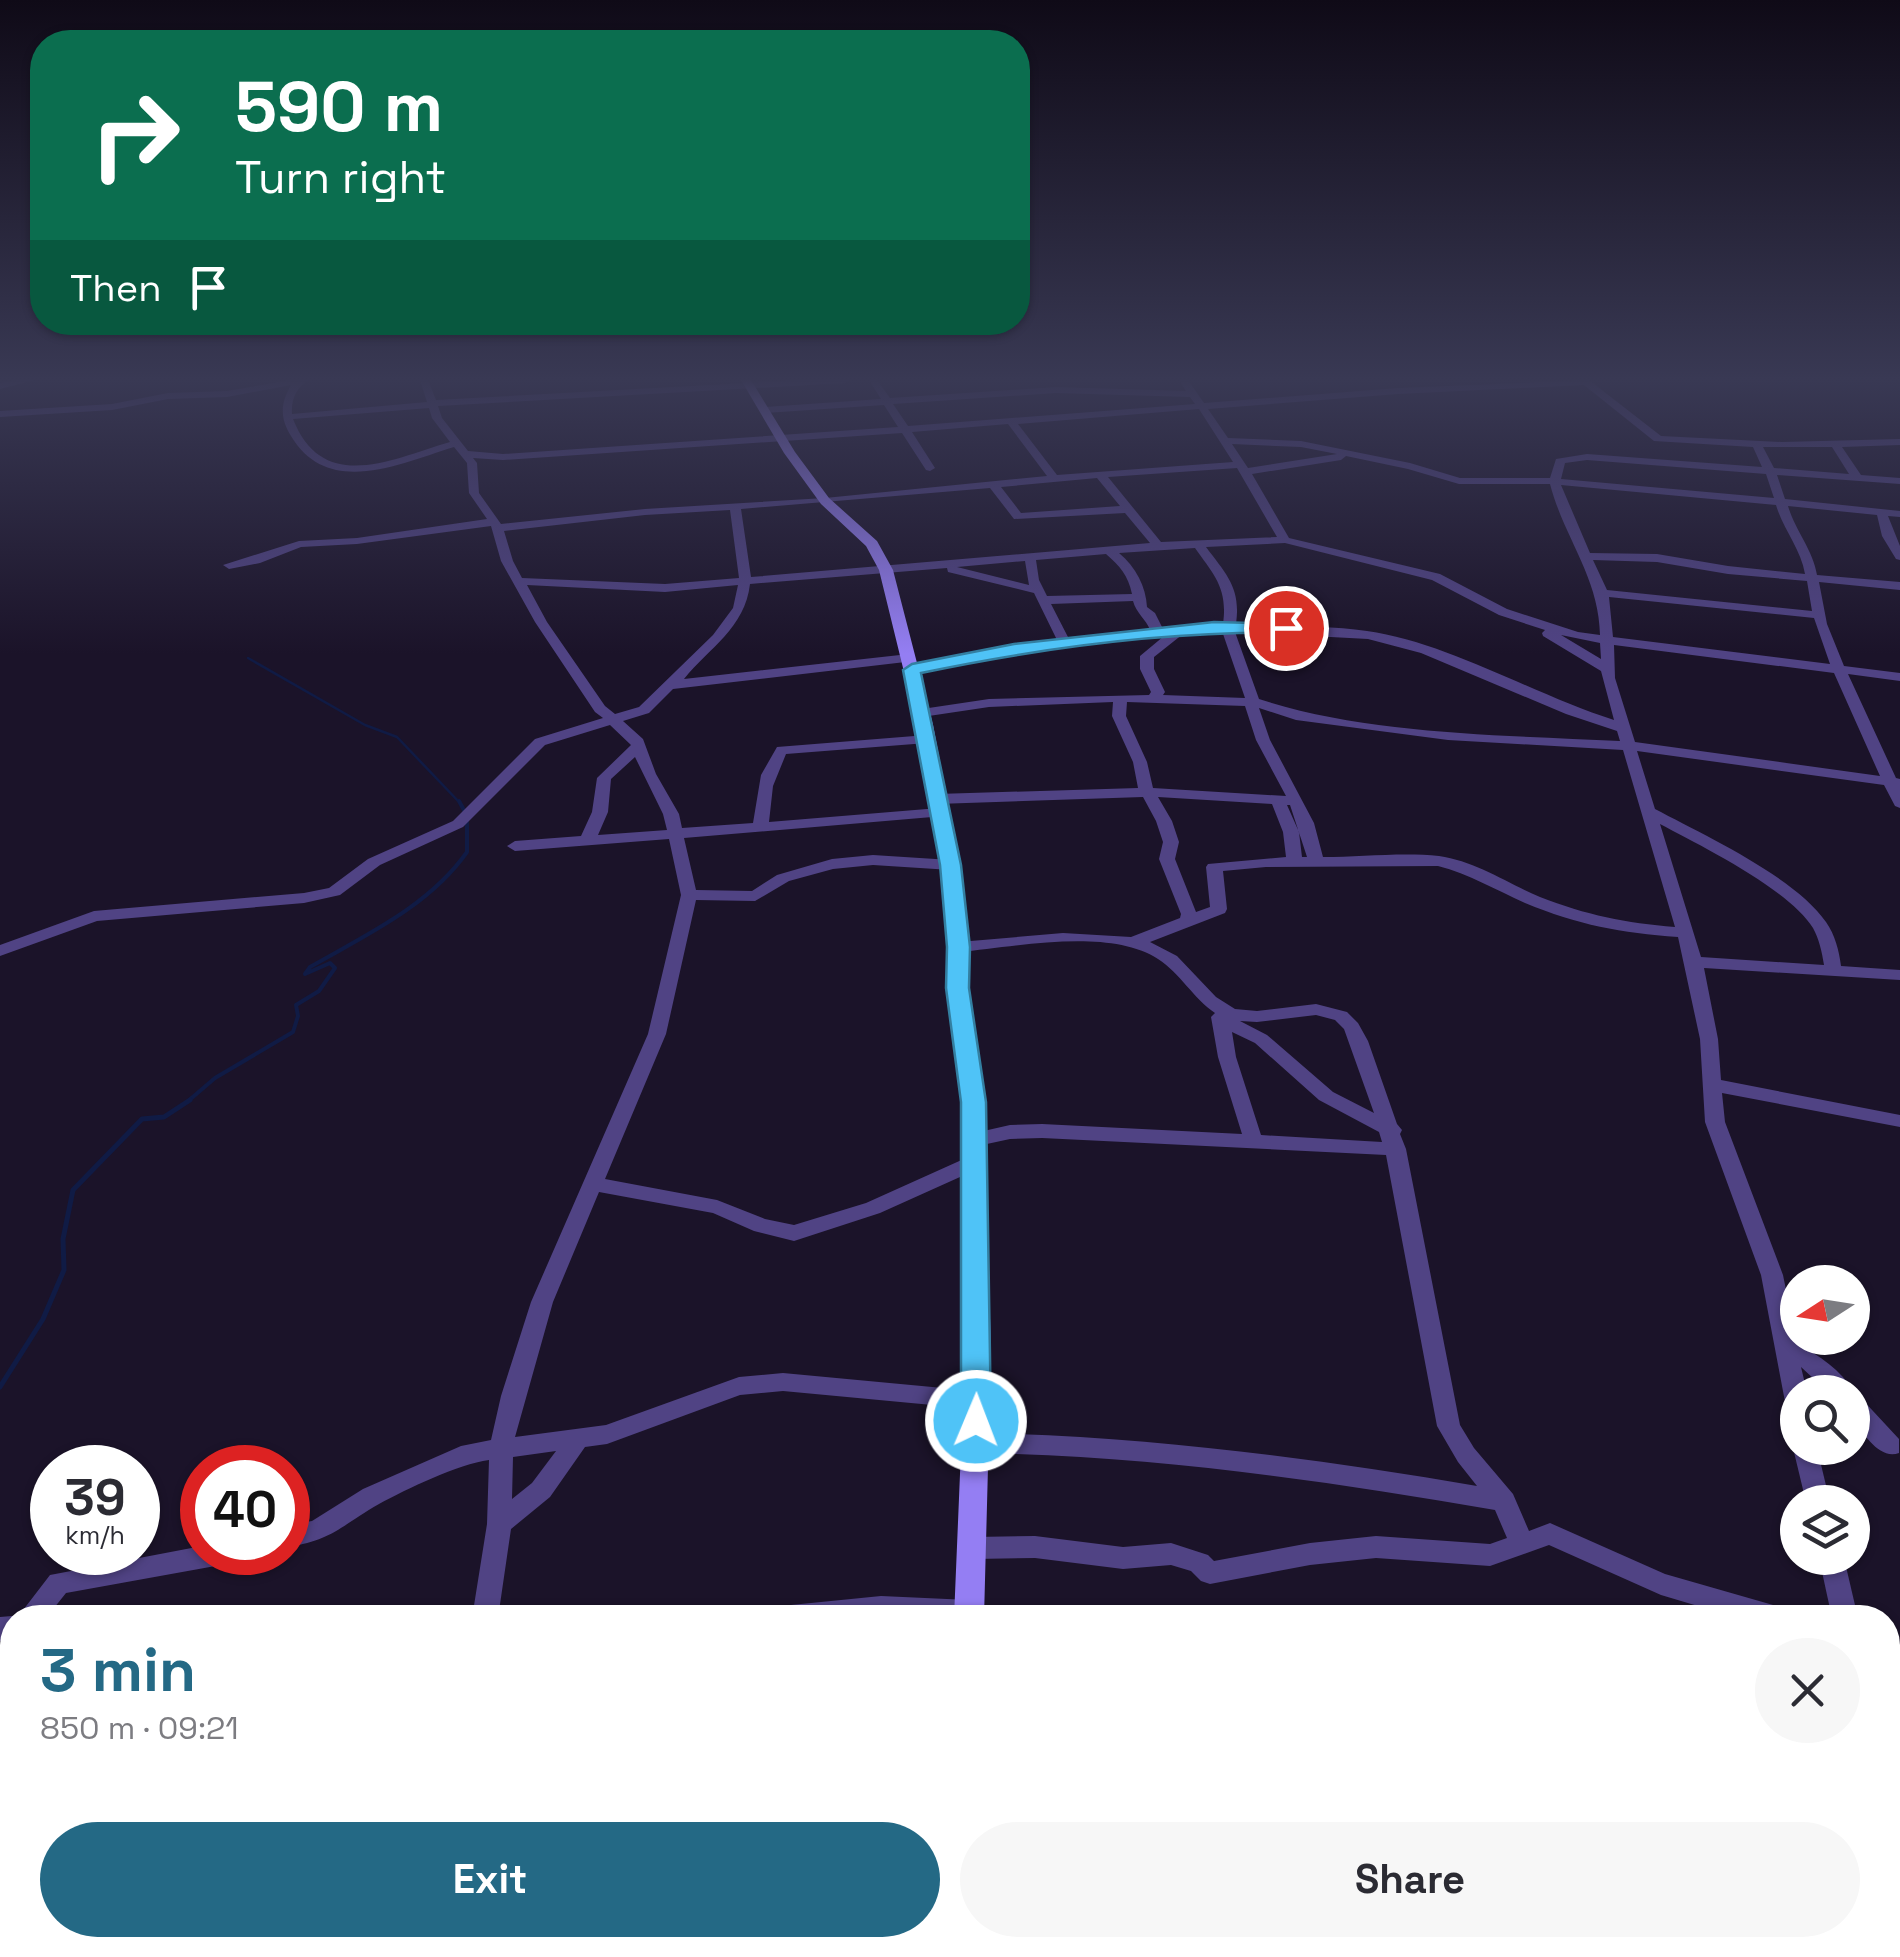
<!DOCTYPE html>
<html lang="en">
<head>
<meta charset="utf-8">
<style>
  body { margin:0; font-family:"Space Grotesk",sans-serif; background:#f7f7f7; color:#2b2b33; height:100vh; display:flex; flex-direction:column; font-size:38px; white-space:nowrap }
  * { box-sizing:border-box; margin:0 }
  p { font-size:32px; color:#7c7c81 }
  .icon { flex:none; width:55px; height:55px; fill:none; stroke:currentColor; stroke-width:2; stroke-linecap:round; stroke-linejoin:round }
  .map { position:relative; flex:1; overflow:hidden }
  .side { position:absolute; left:0px; top:1605px; width:1900px; height:352px; display:flex; flex-direction:column; background:#fff; border-radius:40px 40px 0 0; box-shadow:0 2px 8px #0004 }
  .side>* { flex:none }
  .top-card { position:absolute; left:30px; top:30px; width:1000px; height:305px; border-radius:40px; box-shadow:0 2px 8px #0004; background:#0b6e4f; color:#fff; overflow:hidden }
  .needle { width:65px; rotate:258deg }
  .fabs { position:absolute; left:1780px; top:1265px; display:grid; gap:20px }
  .fabs a { display:grid; place-items:center; width:90px; height:90px; border-radius:50%; background:#fff; box-shadow:0 2px 8px #0004; font-size:50px }
  .speed { position:absolute; left:30px; top:1445px; display:flex; gap:20px; font-size:50px; font-weight:700; text-align:center }
  .speed>* { display:grid; place-content:center; width:130px; height:130px; border-radius:50%; background:#fff; box-shadow:0 2px 8px #0004; line-height:1 }
  .speed small { font-size:25px; font-weight:400 }
  .speed .limit { border:15px solid #d22; background:#fff; color:#111 }
  .pin { position:absolute; display:grid; place-items:center; width:85px; height:85px; color:#fff; margin:-42px; border:5px solid #fff; border-radius:50%; box-shadow:0 2px 10px #0007 }
  .me { position:absolute; width:110px; margin:-55px; rotate:1deg; stroke-linejoin:round; filter:drop-shadow(0 0 8px #0008) }
  .turn { display:flex; align-items:center; gap:35px; height:210px; padding:0 40px; font-size:45px }
  .turn .icon { width:130px; height:130px; stroke-width:2.5 }
  .turn b { display:block; font-size:70px; line-height:85px }
  .then { display:flex; align-items:center; height:95px; padding:0 40px; background:#0003; gap:20px; font-size:38px }
  .round { display:grid; place-items:center; flex:none; width:105px; height:105px; border-radius:52px; background:#f7f7f7 }
  .summary { display:flex; align-items:center; justify-content:space-between; height:170px; padding:0 40px }
  h1 { font-size:60px; font-weight:800; line-height:75px; color:#246985 }
  .button { display:flex; gap:20px; margin-top:auto; padding:20px 40px }
  .button a { flex:1; height:115px; border-radius:60px; background:#246985; color:#fff; font-size:40px; font-weight:800; line-height:115px; text-align:center }
  .button a+a { background:#f7f7f7; color:#2b2b33 }
  .map>svg:first-child { display:block }
</style>
</head>
<body>
<div class="map">
<svg width="1900" height="1957" viewBox="0 0 1900 1957">
  <rect width="100%" height="100%" fill="#1b1329"/>
  <g fill="none" stroke-linecap="round" stroke-linejoin="round">
    <!-- stream-far2 -->
    <polyline stroke="#101b45" stroke-width="2.5" points="248,658 365,725 397,737 460,803"/>
    <!-- stream-far1 -->
    <g stroke="#101b45" stroke-width="4">
      <polyline points="459,801 465,812"/>
      <path d="M 187,1102 L 215,1078 L 293,1032 L 298,1016 L 296,1005 L 319,991 L 335,968 L 330,963 L 305,974 L 310,967 C 366,935 429,906 467,852 L 467,821"/>
    </g>
    <!-- stream -->
    <polyline stroke="#101b45" stroke-width="5" points="0,1387 43,1319 64,1270 63,1239 73,1190 142,1119 164,1117 190,1100"/>
    <!-- street -->
    <g fill="#504384" fill-rule="evenodd">
      <polygon points="17,380 35,380 0,389 0,383"/>
      <path d="M 290,380 L 309,380 C 297,387 291,398 292,414 L 427,402 L 420,380 L 428,380 L 436,400 L 800,380 L 850,380 L 845,383 L 438,406 L 442,418 L 468,451 L 503,454 L 898,427 L 884,405 L 765,413 L 760,410 L 765,407 L 881,399 L 869,380 L 877,380 L 890,398 L 1056,387 L 1186,391 L 1179,380 L 1188,380 L 1204,403 L 1398,388 L 1589,380 L 1661,436 L 1782,442 L 1900,439 L 1900,445 L 1842,447 L 1861,475 L 1900,478 L 1900,484 L 1777,475 L 1785,499 L 1900,511 L 1900,517 L 1888,516 L 1900,546 L 1900,560 L 1896,559 L 1882,536 L 1877,515 L 1788,506 C 1795,530 1813,550 1817,575 L 1900,582 L 1900,590 L 1819,582 L 1827,624 L 1844,666 L 1900,673 L 1900,681 L 1848,674 L 1896,778 L 1900,779 L 1900,808 L 1895,806 L 1884,785 L 1637,751 L 1655,809 C 1704,835 1795,877 1826,922 C 1835,935 1839,950 1841,966 L 1900,970 L 1900,980 L 1704,968 L 1718,1039 L 1721,1080 L 1900,1115 L 1900,1127 L 1722,1093 L 1725,1122 L 1783,1275 L 1797,1344 C 1819,1355 1841,1370 1854,1392 L 1852,1394 L 1828,1392 L 1801,1367 L 1807,1392 L 1798,1392 L 1798,1416 L 1790,1414 L 1786,1407 L 1761,1275 L 1705,1122 L 1700,1039 L 1678,937 C 1621,933 1578,925 1525,903 C 1496,890 1469,874 1438,866 L 1266,867 L 1223,871 L 1227,909 L 1225,913 L 1150,942 L 1177,956 L 1216,997 L 1235,1009 L 1257,1011 L 1316,1004 L 1347,1012 L 1358,1023 L 1368,1041 L 1397,1124 L 1402,1130 L 1400,1134 L 1406,1149 L 1460,1425 L 1474,1448 L 1513,1494 L 1529,1531 L 1550,1523 L 1665,1574 L 1790,1610 L 1794,1618 L 1738,1618 L 1661,1595 L 1549,1545 L 1490,1566 L 1376,1558 L 1310,1565 L 1210,1584 L 1201,1581 L 1191,1571 L 1171,1565 L 1123,1569 L 1035,1558 L 974,1559 L 965,1556 L 961,1548 L 965,1540 L 974,1537 L 1035,1536 L 1123,1547 L 1171,1543 L 1208,1555 L 1214,1561 L 1310,1543 L 1376,1536 L 1490,1544 L 1507,1538 L 1495,1510 C 1323,1480 1152,1456 977,1453 L 969,1450 L 965,1443 L 969,1436 L 977,1433 C 1146,1436 1311,1458 1477,1486 L 1458,1462 L 1437,1426 L 1386,1155 L 1042,1138 L 1010,1139 L 973,1147 L 966,1145 L 963,1140 L 966,1135 L 1010,1125 L 1042,1124 L 1242,1134 L 1218,1057 L 1211,1017 L 1215,1013 C 1193,998 1180,973 1158,959 C 1109,927 1015,947 959,952 L 950,947 L 959,942 L 1063,933 L 1131,937 L 1180,918 L 1181,914 L 1159,859 L 1163,842 L 1156,821 L 1143,797 L 937,804 L 929,799 L 937,794 L 1138,788 L 1133,762 L 1112,716 L 1113,702 L 989,707 L 922,717 L 915,713 L 922,709 L 989,699 L 1149,695 L 1151,692 L 1140,669 L 1140,656 L 1164,636 L 1014,653 L 907,672 L 905,669 L 912,665 L 1014,645 L 1057,640 L 1034,593 L 948,572 L 947,568 L 750,584 C 745,628 709,648 684,679 L 909,654 L 914,655 L 914,661 L 673,689 L 649,713 L 623,721 L 643,739 L 656,774 L 679,814 L 682,828 L 753,823 L 761,775 L 777,747 L 927,735 L 934,739 L 927,743 L 786,754 L 773,786 L 769,822 L 939,808 L 944,810 L 947,813 L 944,816 L 684,838 L 696,890 L 752,891 L 777,875 L 832,859 L 873,855 L 951,860 L 959,865 L 951,870 L 873,865 L 833,869 L 789,881 L 755,901 L 696,900 L 666,1034 L 605,1179 L 717,1200 L 765,1219 L 794,1225 L 866,1203 L 966,1158 L 980,1158 L 983,1163 L 980,1168 L 880,1213 L 794,1241 L 754,1231 L 713,1213 L 599,1192 L 553,1302 L 515,1437 L 606,1425 L 739,1377 L 783,1373 L 975,1391 L 983,1393 L 987,1400 L 983,1407 L 975,1409 L 783,1391 L 740,1395 L 607,1444 L 585,1447 L 550,1497 L 511,1529 L 498,1618 L 472,1618 L 487,1524 L 489,1460 C 458,1464 407,1489 379,1504 C 342,1525 333,1540 288,1547 L 288,1525 L 312,1521 L 363,1489 L 461,1446 L 491,1440 L 501,1396 L 531,1302 L 648,1034 L 681,895 L 669,839 L 515,851 L 507,846 L 515,841 L 581,836 L 592,812 L 597,778 L 631,745 L 610,725 L 545,745 L 463,827 L 380,865 L 340,895 L 304,903 L 97,921 L 0,956 L 0,945 L 94,911 L 304,893 L 329,888 L 368,859 L 453,821 L 535,739 L 603,718 L 595,712 L 535,622 L 501,561 L 491,526 L 357,544 L 301,547 L 260,563 L 229,569 L 223,565 L 299,541 L 357,538 L 487,519 L 469,493 L 467,463 L 454,447 C 399,464 328,498 291,436 C 280,418 280,404 291,385 L 227,397 L 168,399 L 112,410 L 0,417 L 0,411 L 112,404 L 168,393 L 227,391 ZM 1584,385 L 1654,441 L 1753,447 L 1762,467 L 1587,454 L 1556,459 L 1550,478 L 1460,478 L 1410,463 L 1301,441 L 1228,438 L 1208,409 L 1398,394 ZM 1056,393 L 1190,397 L 1195,404 L 908,426 L 893,404 ZM 429,408 L 432,418 L 450,442 C 392,459 323,495 293,419 ZM 1199,409 L 1233,462 L 1057,475 L 1018,424 ZM 1008,424 L 1047,476 L 825,498 L 645,509 L 501,524 L 479,493 L 477,463 L 473,458 L 503,460 L 902,433 L 926,470 L 930,471 L 935,468 L 912,432 ZM 1232,444 L 1301,447 L 1337,454 L 1248,468 ZM 1763,447 L 1832,447 L 1849,474 L 1774,468 ZM 1346,456 L 1408,469 L 1459,484 L 1550,484 C 1564,538 1599,577 1600,635 L 1578,632 L 1507,609 L 1440,574 L 1289,538 L 1252,474 L 1341,460 ZM 1587,460 L 1766,474 L 1774,498 L 1561,479 L 1565,463 ZM 1237,468 L 1277,537 L 1161,542 L 1108,477 ZM 1097,478 L 1120,506 L 1021,513 L 1001,487 ZM 1561,485 L 1776,505 C 1783,529 1801,549 1805,574 L 1728,566 L 1657,554 L 1590,553 ZM 990,488 L 1014,519 L 1125,513 L 1150,543 L 751,577 L 741,509 ZM 730,510 L 739,578 L 665,584 L 522,578 L 513,561 L 504,531 L 645,515 ZM 1285,543 L 1432,580 L 1499,615 L 1545,630 L 1542,633 L 1543,636 L 1601,671 L 1614,720 C 1535,695 1447,642 1367,631 C 1324,625 1279,627 1236,624 C 1241,588 1227,575 1206,547 ZM 1195,548 C 1214,575 1228,588 1223,624 L 1163,629 L 1155,613 L 1147,607 C 1146,587 1136,567 1119,553 ZM 1106,554 C 1120,566 1128,575 1132,594 L 1047,596 L 1039,580 L 1036,560 ZM 1593,560 L 1657,562 L 1728,574 L 1807,581 L 1812,611 L 1607,590 ZM 1025,561 L 1029,585 L 957,567 ZM 527,585 L 665,592 L 738,585 L 733,608 L 713,635 L 639,707 L 615,714 L 605,706 L 547,622 ZM 1609,597 L 1814,618 L 1830,664 L 1613,637 ZM 1133,601 C 1136,613 1146,619 1150,630 L 1069,639 L 1051,604 ZM 1222,631 L 1245,698 L 1163,695 L 1165,692 L 1154,669 L 1154,657 L 1183,634 ZM 1235,632 L 1368,639 L 1421,653 L 1566,714 L 1617,731 L 1620,741 C 1504,735 1369,735 1259,699 ZM 1561,635 L 1600,643 L 1601,659 ZM 1614,645 L 1834,673 L 1880,776 L 1635,742 L 1615,678 ZM 1127,702 L 1245,706 L 1256,740 L 1286,796 L 1153,788 L 1147,762 L 1126,716 ZM 1259,708 L 1296,720 L 1448,740 L 1623,750 L 1675,927 C 1626,923 1586,915 1540,897 C 1507,883 1475,861 1439,856 C 1403,852 1360,857 1323,857 L 1314,823 L 1270,740 ZM 635,757 L 663,814 L 667,830 L 598,835 L 608,812 L 611,779 ZM 1158,797 L 1272,804 L 1283,832 L 1286,857 L 1208,864 L 1206,867 L 1210,907 L 1196,912 L 1175,859 L 1179,842 L 1172,821 ZM 1287,805 L 1290,805 L 1307,857 L 1302,857 L 1299,832 ZM 1660,824 C 1701,846 1789,889 1813,928 C 1819,939 1822,952 1824,965 L 1701,957 ZM 1316,1015 L 1335,1020 L 1344,1029 L 1374,1113 L 1333,1092 L 1267,1035 L 1240,1021 L 1257,1022 ZM 1232,1032 L 1255,1043 L 1319,1100 L 1379,1132 L 1382,1142 L 1261,1135 L 1236,1057 ZM 556,1451 L 532,1483 L 512,1499 L 513,1457 Z"/>
      <path d="M 1852,1395 L 1860,1397 L 1899,1439 L 1899,1453 C 1879,1460 1865,1434 1852,1420 Z"/>
      <polygon points="1797,1441 1798,1448 1817,1448 1830,1502 1806,1502 1793,1448"/>
      <polygon points="202,1546 202,1552 244,1552 241,1560 232,1563 66,1593 46,1618 17,1618 50,1575"/>
      <polygon points="1819,1558 1844,1558 1858,1618 1832,1618"/>
      <polygon points="881,1596 969,1600 978,1604 982,1612 979,1618 768,1618 772,1610 781,1606"/>
      <polygon points="12,1616 16,1618 12,1618 12,1640 0,1641 0,1617"/>
      <polygon points="1888,1719 1898,1723 1900,1728 1900,1777 1890,1773 1888,1767"/>
      <polygon points="1900,1825 1900,1957 1880,1957 1879,1945 1888,1945 1888,1835 1890,1830"/>
      <polygon points="375,1945 405,1945 401,1957 371,1957"/>
    </g>
    <!-- secondary -->
    <g fill="#947ef3" fill-rule="evenodd">
      <polygon points="741,380 751,380 795,452 829,498 877,541 893,570 933,725 960,865 969,947 968,987 984,1102 991,1354 984,1618 954,1618 965,1354 962,1102 948,987 949,947 942,865 917,725 879,570 866,546 821,504 784,453"/>
      <polygon points="941,1945 975,1945 975,1957 939,1957"/>
    </g>
  </g>
  <!-- sky -->
  <linearGradient id="sky" x2="0" y2="1"><stop stop-color="#0f0a17"/><stop offset="0.58" stop-color="#393954"/><stop offset="1" stop-color="#393954" stop-opacity="0"/></linearGradient>
  <rect width="1900" height="654" fill="url(#sky)"/>
  <!-- route -->
  <path fill="#4fc3f7" stroke="#337fa1" stroke-width="2.5" d="M 1214,622 L 1286,624 L 1294,628 L 1286,633 C 1163,631 1041,648 921,673 L 961,865 L 970,947 L 969,988 L 986,1102 L 991,1421 L 987,1430 L 976,1434 L 965,1430 L 961,1421 L 961,1102 L 946,988 L 947,947 L 940,865 L 903,670 L 912,664 L 1014,644 Z"/>
</svg>
<div class="fabs">
<a><svg class="needle" viewBox="-14 -14 28 28"><path d="M0-13l5 13h-10z" fill="#e53935"/><path d="M0 13l5-13h-10z" fill="#7c7c81"/></svg></a>
<a><svg class="icon" aria-label="search" viewBox="0 0 24 24"><circle cx="10" cy="10" r="6"/><path d="M15 15l6 6"/></svg></a>
<a><svg class="icon" aria-label="layers" viewBox="0 0 24 24"><path d="M12 4l9 5-9 5-9-5zM3 14l9 5 9-5"/></svg></a>
</div>
<div class="speed"><div>39<small>km/h</small></div><div class="limit">40</div></div>
<div class="pin" style="left:1286px;top:628px;background:#d93025"><svg class="icon" aria-label="arrive" viewBox="0 0 24 24"><path d="M6 21V4h12l-3 4 3 4H6"/></svg></div>
<svg class="me" style="left:976px;top:1421px" viewBox="-20 -20 40 40"><circle r="17" fill="#4fc3f7" stroke="#fff" stroke-width="3"/><path d="M0-11L8 9 0 5-8 9z" fill="#fff"/></svg>
<div class="top-card">
<div class="turn"><svg class="icon" aria-label="right" viewBox="0 0 24 24"><path d="M7 20v-9h11M14 6l5 5-5 5"/></svg><div><b>590 m</b>Turn right</div></div>
<div class="then">Then<svg class="icon" aria-label="arrive" viewBox="0 0 24 24"><path d="M6 21V4h12l-3 4 3 4H6"/></svg></div>
</div>
<section class="side">
<div class="summary"><div><h1>3 min</h1><p>850 m · 09:21</p></div><a class="round"><svg class="icon" aria-label="close" viewBox="0 0 24 24"><path d="M6 6l12 12M18 6L6 18"/></svg></a></div>
<div class="button"><a>Exit</a><a>Share</a></div>
</section>
</div>
</body>
</html>
